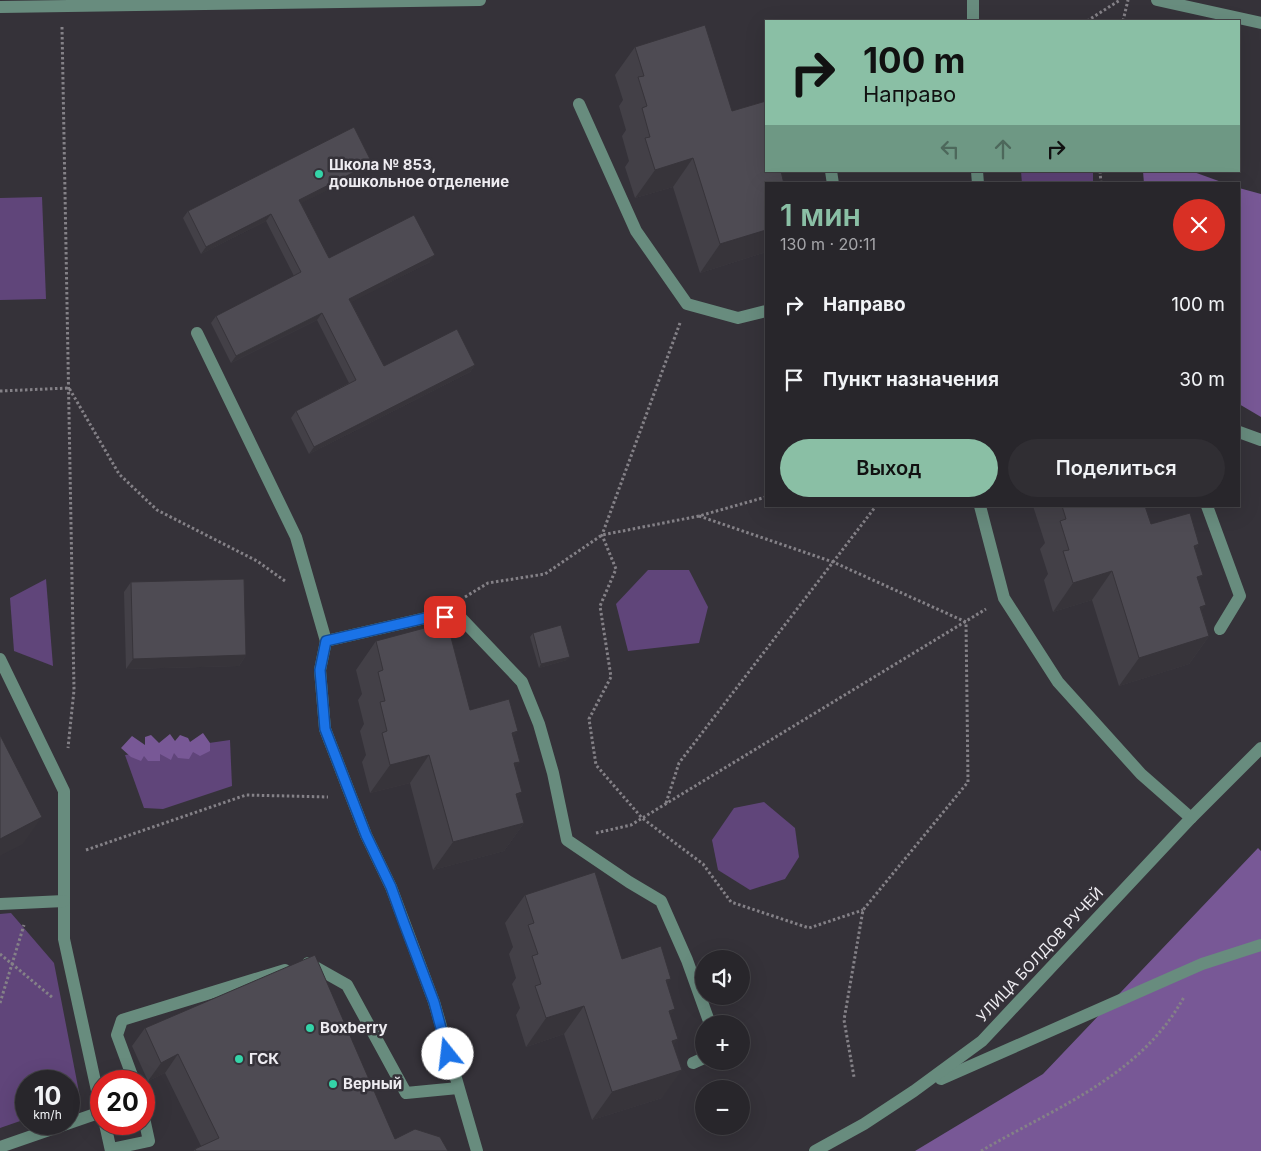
<!DOCTYPE html>
<html lang="ru">
<head>
<meta charset="utf-8">
<style>
  body { margin:0; font-family:Inter,sans-serif; background:#302e33; color:#f1f3f6; height:100vh; display:flex; flex-direction:column; font-size:19px; white-space:nowrap }
  * { box-sizing:border-box; margin:0 }
  p { font-size:16px; color:#a5a5a9 }
  .icon { flex:none; width:28px; height:28px; fill:none; stroke:currentColor; stroke-width:2; stroke-linecap:round; stroke-linejoin:round }
  .map { position:relative; flex:1; overflow:hidden }
  .details { position:absolute; left:765px; top:182px; width:475px; height:325px; display:flex; flex-direction:column; background:#28262b; border-radius:0px; box-shadow:0 5px 20px #0002,0 0 0 1px #444347 }
  .details>* { flex:none }
  .guide { position:absolute; left:765px; top:20px; width:475px; height:152px; border-radius:0px; box-shadow:0 5px 20px #0002,0 0 0 1px #444347; background:#8abfa5; color:#111; overflow:hidden }
  .buttons { position:absolute; left:695px; top:950px; display:grid; gap:10px }
  .buttons a { display:grid; place-items:center; width:55px; height:55px; border-radius:50%; background:#28262b; box-shadow:0 5px 20px #0002,0 0 0 1px #444347; font-size:25px }
  .speed { position:absolute; left:15px; top:1070px; display:flex; gap:10px; font-size:25px; font-weight:700; text-align:center }
  .speed>* { display:grid; place-content:center; width:65px; height:65px; border-radius:50%; background:#28262b; box-shadow:0 5px 20px #0002,0 0 0 1px #444347; line-height:1 }
  .speed small { font-size:12px; font-weight:400 }
  .speed .limit { border:8px solid #d22; background:#fff; color:#111 }
  .pin { position:absolute; display:grid; place-items:center; width:42px; height:42px; color:#fff; margin:-21px; border-radius:10px; box-shadow:0 2px 8px #0006 }
  .me { position:absolute; width:55px; margin:-28px; rotate:344deg; stroke-linejoin:round; filter:drop-shadow(0 0 4px #0008) }
  .turn { display:flex; align-items:center; gap:18px; height:105px; padding:0 15px; font-size:22px }
  .turn .icon { width:65px; height:65px; stroke-width:2.5 }
  .turn b { display:block; font-size:35px; line-height:42px }
  .lanes { display:flex; align-items:center; height:48px; padding:0 15px; background:#0003; justify-content:center; gap:25px; direction:ltr }
  .lanes .off { opacity:.35 }
  .round { display:grid; place-items:center; flex:none; width:52px; height:52px; border-radius:26px; background:#302e33 }
  .overview { display:flex; align-items:center; justify-content:space-between; height:85px; padding:0 15px }
  h1 { font-size:30px; font-weight:600; line-height:38px; color:#8abfa5 }
  .primary-button { display:flex; gap:10px; margin-top:auto; padding:10px 15px }
  .primary-button a { flex:1; height:58px; border-radius:30px; background:#8abfa5; color:#111; font-size:20px; font-weight:600; line-height:58px; text-align:center }
  .primary-button a+a { background:#302e33; color:#f1f3f6 }
  ul { padding:0; list-style:none }
  li { display:flex; align-items:center; gap:15px; height:75px; padding:0 15px }
  li div { flex:1 }
  li b { display:block; font-size:19px }
  li em { font-style:normal }
  .map>svg:first-child { display:block }
</style>
</head>
<body>
<div class="map">
<svg width="1261" height="1151" viewBox="0 0 1261 1151">
  <rect width="100%" height="100%" fill="#353239"/>
  <!-- green -->
  <g fill="#60457a">
    <polygon points="1021,171 1093,171 1093,184 1022,184"/>
    <polygon points="42,197 46,299 0,300 0,198"/>
    <polygon points="648,570 689,570 708,607 699,643 628,651 616,604"/>
    <polygon points="46,579 53,666 14,651 10,598"/>
    <polygon points="230,740 232,786 163,809 144,808 125,755"/>
    <polygon points="764,802 795,828 799,857 785,879 750,890 718,870 712,840 734,808"/>
    <polygon points="11,913 54,963 79,1092 69,1102 69,1081 26,1081 26,1119 0,1128 0,914"/>
  </g>
  <!-- forest -->
  <g fill="#785896">
    <polygon points="1143,171 1191,171 1227,184 1144,184"/>
    <polygon points="1239,188 1261,194 1261,417 1239,404"/>
    <polygon points="203,733 210,743 210,751 200,756 193,752 189,759 178,758 174,753 171,760 160,754 160,761 148,761 144,756 141,761 131,757 121,748 132,736 145,745 145,737 151,735 159,743 170,734 175,741 180,735 188,738 190,742"/>
    <polygon points="1258,848 1261,851 1261,1151 915,1151 1043,1074"/>
  </g>
  <g fill="none" stroke-linecap="round" stroke-linejoin="round">
    <!-- path -->
    <g stroke="#848187" stroke-width="3" stroke-dasharray="2.5 2.5" stroke-linecap="butt">
      <polyline points="1087,21 1120,0"/>
      <polyline points="1123,21 1128,0"/>
      <polyline points="62,27 74,690 68,748"/>
      <polyline points="1100,171 1101,184"/>
      <polyline points="680,323 602,535 616,569 600,606 611,677 589,719 596,765 642,818 703,864 731,902 809,928 863,910"/>
      <polyline points="0,391 69,388 119,474 157,510 257,561 285,581"/>
      <polyline points="699,516 833,562 966,622 968,782 863,910 844,1020 854,1077"/>
      <polyline points="465,597 488,583 545,574 602,535 699,516 766,497"/>
      <polyline points="666,803 679,763 876,506"/>
      <polyline points="596,833 631,825 986,609"/>
      <polyline points="86,850 246,795 328,797"/>
      <polyline points="0,954 53,998"/>
      <polyline points="0,1003 24,925"/>
      <path d="M 981,1151 C 1056,1107 1140,1077 1184,997"/>
    </g>
    <!-- minor -->
    <g stroke="#688c7e" stroke-width="12">
      <polyline points="973,0 973,21"/>
      <polyline points="1157,0 1261,23"/>
      <polyline points="0,7 480,0"/>
      <polyline points="579,104 636,231 687,304 738,318 766,311"/>
      <polyline points="831,171 833,184"/>
      <polyline points="977,171 978,184"/>
      <polyline points="197,333 296,537 326,641"/>
      <polyline points="1239,432 1261,440"/>
      <polyline points="980,506 1004,598 1058,682 1141,774 1191,818"/>
      <polyline points="1207,506 1240,596 1220,629"/>
      <polyline points="0,659 64,791 64,939 101,1109"/>
      <polyline points="0,904 64,901"/>
      <polyline points="308,963 347,985 406,1093 458,1088"/>
      <polyline points="693,1063 704,1058"/>
      <polyline points="941,1079 1202,964 1261,945"/>
      <polyline points="134,1081 117,1035 122,1020 285,970"/>
      <polyline points="105,1124 111,1151"/>
      <polyline points="0,1147 101,1112"/>
      <polyline points="111,1149 149,1141 144,1118"/>
      <polyline points="477,1151 434,1002 391,887 366,835 325,729 320,670 326,641 430,617 460,617 522,682 539,724 553,773 567,840 629,882 661,901 687,960 710,1024"/>
      <polyline points="815,1151 864,1124 914,1091 982,1041 1191,818 1261,748"/>
    </g>
  </g>
  <!-- wall -->
  <g fill="#434047">
    <polygon points="635,47 732,111 766,184 766,252 700,273 673,187 635,198 625,167 629,161 622,136 626,130 619,106 623,100 615,75"/>
    <polygon points="367,170 301,203 329,258 430,262 351,302 384,366 475,365 470,372 309,454 291,418 296,411 349,383 317,320 231,363 211,323 216,316 294,276 266,221 201,254 183,218 188,211"/>
    <polygon points="1033,506 1145,506 1151,524 1199,544 1195,550 1203,575 1198,581 1202,612 1209,636 1189,664 1119,686 1092,600 1053,612 1044,580 1048,574 1040,549 1045,543"/>
    <polygon points="131,582 246,655 239,666 126,669 124,592"/>
    <polygon points="533,633 567,660 539,668 530,637"/>
    <polygon points="376,641 470,710 513,737 520,762 515,768 517,799 524,823 504,851 433,870 410,783 370,793 362,762 366,755 360,731 364,724 358,700 362,694 356,670"/>
    <polygon points="525,895 622,959 667,984 674,1046 662,1098 592,1120 564,1034 526,1047 516,1015 520,1008 512,984 516,978 509,954 513,947 505,923"/>
    <polygon points="145,1028 395,1139 448,1151 194,1151 195,1149 201,1146 165,1073 148,1081 132,1046"/>
  </g>
  <!-- shaded-wall -->
  <g fill="#37343a">
    <polygon points="693,158 673,187 635,198 655,170"/>
    <polygon points="372,163 367,170 294,207 299,200"/>
    <polygon points="271,214 266,221 201,254 206,247"/>
    <polygon points="766,230 766,252 700,273 720,244"/>
    <polygon points="435,255 430,262 344,306 349,299"/>
    <polygon points="322,313 317,320 231,363 236,356"/>
    <polygon points="475,365 470,372 309,454 314,447"/>
    <polygon points="1199,544 1179,573 1194,546"/>
    <polygon points="1112,571 1092,600 1053,612 1073,583"/>
    <polygon points="1203,575 1183,603 1197,577"/>
    <polygon points="1206,605 1186,634 1200,607"/>
    <polygon points="1209,636 1189,664 1119,686 1139,658"/>
    <polygon points="246,655 239,666 126,669 133,659"/>
    <polygon points="570,657 567,660 539,668 541,664"/>
    <polygon points="518,731 498,760 512,733"/>
    <polygon points="429,755 410,783 370,793 390,765"/>
    <polygon points="520,762 500,790 514,763"/>
    <polygon points="522,792 502,821 516,794"/>
    <polygon points="42,817 23,844 0,856 0,839"/>
    <polygon points="524,823 504,851 433,870 453,842"/>
    <polygon points="671,979 651,1007 666,980"/>
    <polygon points="584,1006 564,1034 526,1047 546,1018"/>
    <polygon points="675,1009 655,1037 669,1011"/>
    <polygon points="678,1039 658,1068 672,1041"/>
    <polygon points="178,1054 165,1073 148,1081 161,1063"/>
    <polygon points="682,1070 662,1098 592,1120 612,1092"/>
  </g>
  <!-- building -->
  <g fill="#4e4b53" stroke="#37343a">
    <polygon points="705,25 732,111 766,101 766,171 781,171 784,184 766,184 766,230 720,244 693,158 655,170 645,138 650,137 642,108 647,106 638,77 644,76 635,47"/>
    <polygon points="354,127 372,163 299,200 329,258 414,215 435,255 349,299 384,366 457,329 475,365 314,447 296,411 356,380 322,313 236,356 216,316 301,272 271,214 206,247 188,211"/>
    <polygon points="1062,506 1145,506 1151,524 1190,513 1199,544 1194,546 1203,575 1197,577 1206,605 1200,607 1209,636 1139,658 1112,571 1073,583 1063,551 1069,550 1060,521 1066,519"/>
    <polygon points="244,579 246,655 133,659 131,582"/>
    <polygon points="447,622 470,710 509,699 518,731 512,733 520,762 514,763 522,792 516,794 524,823 453,842 429,755 390,765 382,733 387,731 380,702 385,701 378,672 383,670 376,641"/>
    <polygon points="561,625 570,657 541,664 533,633"/>
    <polygon points="0,735 42,817 0,839"/>
    <polygon points="595,872 622,959 661,946 671,979 666,980 675,1009 669,1011 678,1039 672,1041 682,1070 612,1092 584,1006 546,1018 535,986 541,984 532,956 538,954 528,925 534,923 525,895"/>
    <polygon points="315,955 395,1139 415,1129 440,1137 448,1151 196,1151 195,1149 219,1138 178,1054 161,1063 145,1028"/>
  </g>
  <g fill="none" stroke-linecap="round" stroke-linejoin="round">
    <defs>
      <polyline id="route" points="445,617 430,617 326,641 320,670 325,729 366,835 391,887 404,923 434,1002 448,1054"/>
    </defs>
    <!-- route casing -->
    <use href="#route" stroke="#114b97" stroke-width="12"/>
    <!-- route -->
    <use href="#route" stroke="#1a73e8" stroke-width="9"/>
  </g>
  <!-- markers -->
  <g fill="#34d4a8" stroke="#353239" stroke-width="2">
    <circle cx="319" cy="174" r="5"/>
    <circle cx="310" cy="1028" r="5"/>
    <circle cx="239" cy="1059" r="5"/>
    <circle cx="333" cy="1084" r="5"/>
  </g>
  <g text-anchor="middle" stroke-width="5" stroke-linejoin="round" paint-order="stroke">
    <!-- poi labels -->
    <g font-size="15" font-weight="bold" fill="#eeecf1" stroke="#353239" text-anchor="start">
      <text x="329" y="170">Школа № 853,<tspan x="329" dy="17">дошкольное отделение</tspan></text>
      <text x="320" y="1033">Boxberry</text>
      <text x="249" y="1064">ГСК</text>
      <text x="343" y="1089">Верный</text>
    </g>
    <!-- street labels -->
    <g font-size="15" fill="#eeecf1" stroke="#353239">
      <text transform="translate(1040 955) rotate(-47)" y="5">УЛИЦА БОЛДОВ РУЧЕЙ</text>
    </g>
  </g>
</svg>
<div class="buttons">
<a><svg class="icon" aria-label="sound" viewBox="0 0 24 24"><path d="M4 9h4l5-4v14l-5-4H4zM17 9q2 3 0 6"/></svg></a>
<a>+</a>
<a>−</a>
</div>
<div class="speed"><div>10<small>km/h</small></div><div class="limit">20</div></div>
<div class="pin" style="left:445px;top:617px;background:#d93025"><svg class="icon" aria-label="arrive" viewBox="0 0 24 24"><path d="M6 21V4h12l-3 4 3 4H6"/></svg></div>
<svg class="me" style="left:448px;top:1054px" viewBox="-20 -20 40 40"><circle r="19" fill="#fff"/><path d="M0-13L10 11 0 6-10 11z" fill="#1a73e8"/></svg>
<div class="guide">
<div class="turn"><svg class="icon" aria-label="right" viewBox="0 0 24 24"><path d="M7 20v-9h11M14 6l5 5-5 5"/></svg><div><b>100 m</b>Направо</div></div>
<div class="lanes"><svg class="icon off" aria-label="left" viewBox="0 0 24 24"><path d="M17 20v-9H6M10 6l-5 5 5 5"/></svg><svg class="icon off" aria-label="ahead" viewBox="0 0 24 24"><path d="M12 20V5M6 11l6-6 6 6"/></svg><svg class="icon" aria-label="right" viewBox="0 0 24 24"><path d="M7 20v-9h11M14 6l5 5-5 5"/></svg></div>
</div>
<section class="details">
<div class="overview"><div><h1>1 мин</h1><p>130 m · 20:11</p></div><a class="round" style="background:#d93025;color:#fff"><svg class="icon" aria-label="close" viewBox="0 0 24 24"><path d="M6 6l12 12M18 6L6 18"/></svg></a></div>
<ul>
<li><svg class="icon" aria-label="right" viewBox="0 0 24 24"><path d="M7 20v-9h11M14 6l5 5-5 5"/></svg><div><b>Направо</b></div><em>100 m</em></li>
<li><svg class="icon" aria-label="arrive" viewBox="0 0 24 24"><path d="M6 21V4h12l-3 4 3 4H6"/></svg><div><b>Пункт назначения</b></div><em>30 m</em></li>
</ul>
<div class="primary-button"><a>Выход</a><a>Поделиться</a></div>
</section>
</div>
</body>
</html>
